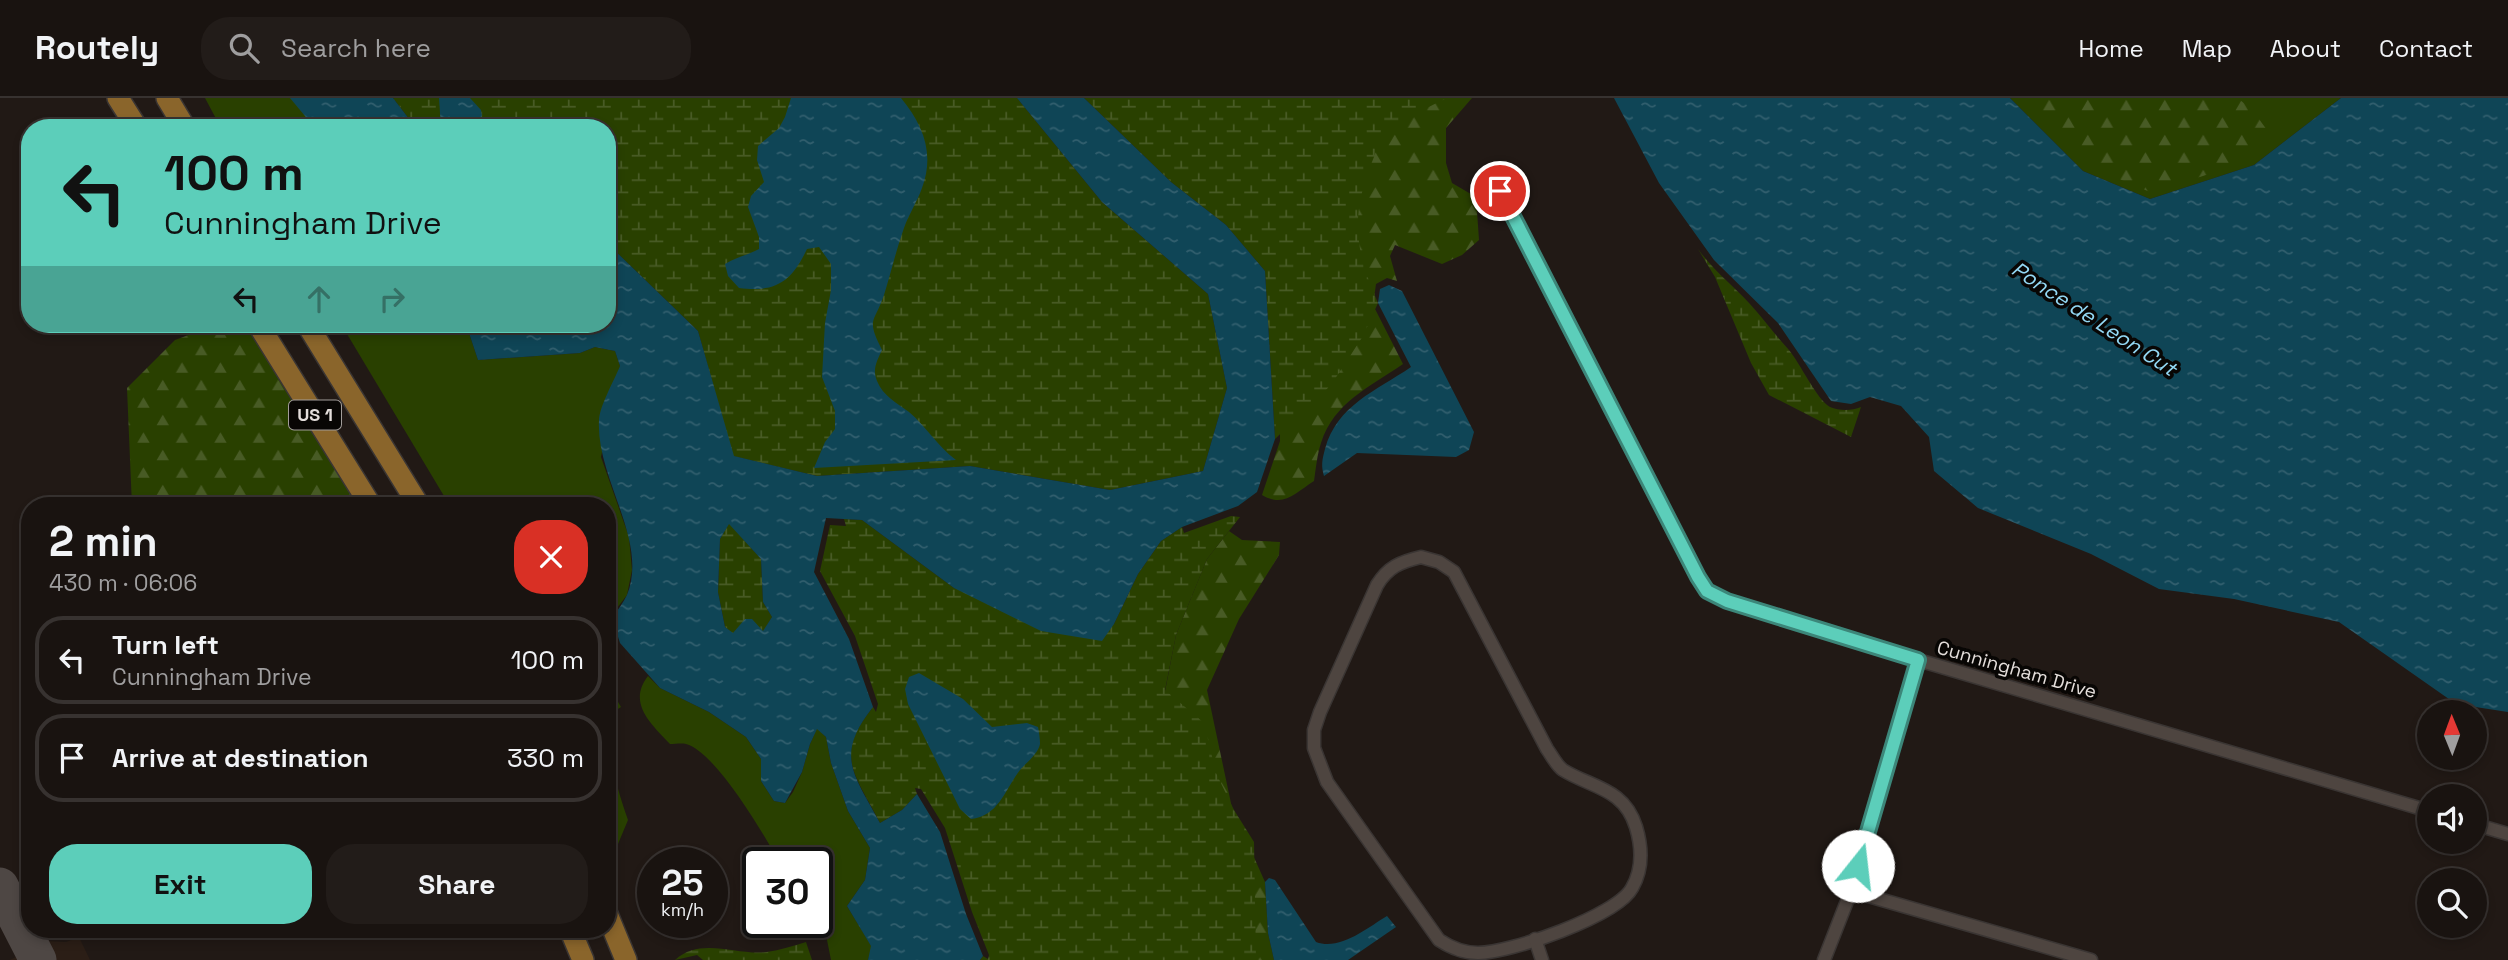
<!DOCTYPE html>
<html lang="en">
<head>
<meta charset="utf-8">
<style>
  body { margin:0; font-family:"Space Grotesk",sans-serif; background:#221c19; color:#f1f3f6; height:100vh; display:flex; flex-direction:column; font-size:26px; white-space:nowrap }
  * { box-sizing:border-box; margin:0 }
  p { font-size:23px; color:#9f9e9f }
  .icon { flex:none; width:38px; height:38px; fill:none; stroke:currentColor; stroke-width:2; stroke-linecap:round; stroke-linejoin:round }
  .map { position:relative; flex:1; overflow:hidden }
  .sheet { position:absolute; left:21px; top:399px; width:595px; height:441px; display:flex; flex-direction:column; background:#191310; border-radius:28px; box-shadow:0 4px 10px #0003,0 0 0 2px #373230 }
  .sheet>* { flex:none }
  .top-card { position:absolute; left:21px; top:21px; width:595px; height:214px; border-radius:28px; box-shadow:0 4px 10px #0003,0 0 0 2px #373230; background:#5cceba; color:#111; overflow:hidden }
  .needle { width:46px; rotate:359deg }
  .buttons { position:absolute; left:2417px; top:602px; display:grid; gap:14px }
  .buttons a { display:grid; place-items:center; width:70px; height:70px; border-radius:50%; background:#191310; box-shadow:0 4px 10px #0003,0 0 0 2px #373230; font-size:35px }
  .speed { position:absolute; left:637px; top:749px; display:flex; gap:14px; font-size:35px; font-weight:700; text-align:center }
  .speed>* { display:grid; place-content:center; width:91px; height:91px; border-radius:50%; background:#191310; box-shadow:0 4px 10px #0003,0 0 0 2px #373230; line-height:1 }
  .speed small { font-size:18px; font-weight:400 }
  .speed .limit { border:4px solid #111; border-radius:10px; background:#fff; color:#111 }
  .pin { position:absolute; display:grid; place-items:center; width:60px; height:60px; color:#fff; margin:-30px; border:4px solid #fff; border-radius:50%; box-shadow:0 2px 7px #0007 }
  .me { position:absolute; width:77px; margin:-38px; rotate:16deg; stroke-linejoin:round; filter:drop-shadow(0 0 5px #0008) }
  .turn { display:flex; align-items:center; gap:24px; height:147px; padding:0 28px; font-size:32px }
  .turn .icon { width:91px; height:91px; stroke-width:2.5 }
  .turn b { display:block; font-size:49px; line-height:60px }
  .lanes { display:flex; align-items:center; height:66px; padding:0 28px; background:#0003; justify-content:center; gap:35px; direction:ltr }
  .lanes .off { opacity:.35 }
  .round { display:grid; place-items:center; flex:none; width:74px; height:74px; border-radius:28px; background:#221c19 }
  .summary { display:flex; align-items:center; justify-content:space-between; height:119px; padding:0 28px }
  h1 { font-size:42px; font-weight:800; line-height:52px }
  .action { display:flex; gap:14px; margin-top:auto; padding:14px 28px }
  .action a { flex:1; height:80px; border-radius:28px; background:#5cceba; color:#111; font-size:28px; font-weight:800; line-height:80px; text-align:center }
  .action a+a { background:#221c19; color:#f1f3f6 }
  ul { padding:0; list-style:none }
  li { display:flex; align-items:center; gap:21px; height:88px; margin:0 14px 10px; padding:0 14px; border:4px solid #373230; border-radius:28px }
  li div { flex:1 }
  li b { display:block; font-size:26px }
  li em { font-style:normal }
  header { display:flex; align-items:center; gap:42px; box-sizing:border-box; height:98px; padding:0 35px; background:#191310; border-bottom:2px solid #373230 }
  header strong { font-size:33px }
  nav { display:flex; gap:38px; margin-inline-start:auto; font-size:24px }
  .search { width:490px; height:63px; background:#221c19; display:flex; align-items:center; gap:18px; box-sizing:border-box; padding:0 24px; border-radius:28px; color:#9f9e9f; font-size:26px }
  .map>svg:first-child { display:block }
</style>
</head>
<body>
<header>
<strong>Routely</strong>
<div class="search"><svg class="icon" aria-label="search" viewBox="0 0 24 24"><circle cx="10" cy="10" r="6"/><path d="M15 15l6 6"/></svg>Search here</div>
<nav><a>Home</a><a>Map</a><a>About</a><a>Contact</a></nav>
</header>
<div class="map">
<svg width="2508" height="862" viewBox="0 0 2508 862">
  <defs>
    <pattern id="forest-firs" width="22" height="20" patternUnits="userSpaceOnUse" patternTransform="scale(1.75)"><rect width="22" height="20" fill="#294000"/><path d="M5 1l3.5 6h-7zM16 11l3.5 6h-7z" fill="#485b25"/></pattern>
    <pattern id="wetland-marsh" width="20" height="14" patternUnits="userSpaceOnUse" patternTransform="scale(1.75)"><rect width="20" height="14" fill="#294000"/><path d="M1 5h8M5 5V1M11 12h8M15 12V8" fill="none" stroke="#485b25"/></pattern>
    <pattern id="water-ripples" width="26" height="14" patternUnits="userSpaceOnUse" patternTransform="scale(1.75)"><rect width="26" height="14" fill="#0f4556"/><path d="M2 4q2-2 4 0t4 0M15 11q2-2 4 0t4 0" fill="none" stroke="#325f6e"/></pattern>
  </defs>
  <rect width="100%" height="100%" fill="#211915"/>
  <!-- built -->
  <polygon fill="#2b1e16" points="79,839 90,862 10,862 46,843 66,844"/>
  <!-- green -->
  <g fill="#294000">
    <polygon points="205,0 292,0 316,30 221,30"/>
    <polygon points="2010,0 2341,0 2254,67 2150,101 2083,73"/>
    <polygon points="341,226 466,226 478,262 580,255 595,249 615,253 620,268 601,359 629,439 632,472 627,497 608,522 607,408 450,408"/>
    <path d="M 648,578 L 660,590 L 709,614 L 746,639 L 761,661 L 761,683 L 774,703 L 785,705 L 793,694 L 802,674 L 810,646 L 817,630 L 826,639 L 831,665 L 848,713 L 870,750 L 865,782 L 847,808 L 872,849 L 868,862 L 831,862 L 825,832 L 817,820 L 817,765 L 780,765 C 764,737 716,654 686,646 C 682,645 675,646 670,646 C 651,626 627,605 648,578 Z"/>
    <path d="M 607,585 L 621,609 L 610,616 C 609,658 614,682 628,722 L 618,746 L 609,753 Z"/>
  </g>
  <!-- forest -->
  <g fill="url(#forest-firs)">
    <path d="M 1437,0 L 1472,0 L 1446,30 L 1446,65 L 1452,85 L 1476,99 L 1479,142 L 1462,157 L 1442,166 L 1395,147 L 1390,158 L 1397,183 L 1387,180 L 1376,186 L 1373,207 L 1403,266 C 1370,289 1334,304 1321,345 C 1317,357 1316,370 1314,383 C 1295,395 1284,410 1262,397 L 1280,343 L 1280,328 L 1325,67 Z"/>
    <path d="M 2021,0 L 2237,0 L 2251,10 L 2272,39 C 2262,65 2178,85 2150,94 L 2086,67 Z"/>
    <polygon points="218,226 245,226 363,408 132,408 127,290 175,242"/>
    <polygon points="1229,433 1242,442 1280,444 1279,457 1239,521 1207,592 1232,710 1265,784 1268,835 1274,862 1213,862 1163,604 1176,537 1207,461"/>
  </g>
  <!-- wetland -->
  <g fill="url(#wetland-marsh)">
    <polygon points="393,0 1017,0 1102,104 1208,196 1227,290 1203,373 1110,392 970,368 817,378 733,358 698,233 607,145 607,30 416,30"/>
    <path d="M 1084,0 L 1447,0 C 1428,10 1396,22 1382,39 C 1378,46 1375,57 1372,64 C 1350,119 1355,152 1378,205 L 1363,238 L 1331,287 L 1275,341 L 1265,173 L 1226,127 L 1171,84 Z"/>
    <path d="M 1698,151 C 1715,175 1739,192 1757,214 C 1768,227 1778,240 1789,252 C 1800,265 1817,302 1830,309 C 1839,313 1852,313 1861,309 L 1851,339 L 1769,297 L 1751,265 L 1715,179 Z"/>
    <path d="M 1231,418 L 1240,419 L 1207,461 L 1176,537 L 1165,592 L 1204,625 L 1216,675 L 1234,712 L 1254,744 L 1256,862 L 980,862 L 983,858 L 988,861 L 989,857 L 972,814 L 945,730 L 921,691 L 915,690 L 917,696 L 902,712 L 880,725 C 855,675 833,659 873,609 L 876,614 L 878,606 L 855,538 L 820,473 L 830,427 L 846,428 L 844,421 L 862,422 L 954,490 L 1114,526 L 1138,476 L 1161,443 L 1182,429 L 1184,435 Z"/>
    <polygon points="729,425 761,461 763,504 772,519 763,534 745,522 733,536 725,529 718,494 720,441"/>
    <path d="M 806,844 L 812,862 L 703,862 L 697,857 L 675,862 C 701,838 737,858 767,854 C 780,852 793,848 806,844 Z"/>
  </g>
  <!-- water -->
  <g fill="url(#water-ripples)" fill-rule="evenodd">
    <polygon points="290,0 393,0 416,30 315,30"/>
    <polygon points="439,0 470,0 481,12 482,18 470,30 441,30"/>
    <path d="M 791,0 L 901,0 C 923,27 935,55 922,90 C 917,104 909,116 904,130 C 896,152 891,175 884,197 C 874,226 866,220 882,252 C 877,263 872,271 877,283 C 883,298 897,305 909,314 C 926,328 937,348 956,362 L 814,370 L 825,344 L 835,331 L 835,313 L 822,279 L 825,225 L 831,192 L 831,166 L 819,149 L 807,151 C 792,183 776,195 739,190 L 728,178 L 725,166 C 737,159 748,157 759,151 L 759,139 L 748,109 L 751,98 L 764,84 L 757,62 L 758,48 L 779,30 L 785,19 Z"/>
    <path d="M 1017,0 L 1084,0 L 1171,84 L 1226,127 L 1265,173 L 1275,341 L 1257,394 L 1238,408 L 1182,429 L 1161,443 L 1138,476 L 1114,526 L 1102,543 L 1041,533 L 954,490 L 862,422 L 826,420 L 814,474 L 849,541 L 873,609 C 834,658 854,676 880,725 L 902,712 L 917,696 L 940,734 L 966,816 L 983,858 L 980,862 L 868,862 L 871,848 L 847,808 L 865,782 L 870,750 L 848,713 L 831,665 L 826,639 L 817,631 L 810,646 L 802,674 L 785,705 L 774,703 L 761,683 L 761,661 L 746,639 L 709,614 L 660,590 L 620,545 L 612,520 C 617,513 623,505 627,497 C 649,443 596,380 599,323 C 599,309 614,283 620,268 L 615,253 L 595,249 L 580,255 L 478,262 L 466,226 L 607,226 L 607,145 L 698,233 L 734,358 L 817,378 L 970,368 L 1110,392 L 1203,373 L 1227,290 L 1208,196 L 1102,104 ZM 729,426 L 761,461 L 763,504 L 772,519 L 763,533 L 752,521 L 745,521 L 733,535 L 725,529 L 718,494 L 720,441 Z"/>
    <polygon points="1614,0 2010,0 2083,73 2150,101 2254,67 2341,0 2508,0 2508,614 2456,606 2339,524 2234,501 2159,491 2091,456 1978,410 1934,373 1929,339 1901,308 1870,299 1851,306 1831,303 1778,225 1714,162 1659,85"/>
    <path d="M 1389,187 L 1402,193 L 1474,334 L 1469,352 L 1456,359 L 1357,355 L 1324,378 C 1321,368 1322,362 1325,351 C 1337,307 1376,293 1411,269 L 1378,205 L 1380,191 Z"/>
    <path d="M 919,575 L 963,601 L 992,629 L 1027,625 L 1038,629 C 1039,634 1040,641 1040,646 C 1038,656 1026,665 1020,672 C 1005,691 999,718 971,721 L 960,711 L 908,606 L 905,591 L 909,579 Z"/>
    <path d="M 1269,780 L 1275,782 L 1316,844 C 1340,853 1367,830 1387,818 L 1396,829 L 1348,862 L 1274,862 L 1268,835 L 1265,784 Z"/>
  </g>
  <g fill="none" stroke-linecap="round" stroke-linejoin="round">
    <!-- taxiway -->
    <polyline stroke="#4e4744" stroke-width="37" points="0,788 38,862"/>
    <defs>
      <g id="minor">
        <polyline points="1500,93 1698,479 1707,493 1727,503 1918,562 2429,713"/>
        <path d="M 1421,459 L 1439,464 L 1454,474 L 1547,651 C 1552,658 1557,668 1563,672 C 1592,690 1624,690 1636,729 C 1642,749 1643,771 1632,790 C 1617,818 1510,855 1478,855 C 1463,855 1451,850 1439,842 L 1327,684 L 1314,650 L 1314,632 L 1320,614 L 1377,487 C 1388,469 1400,464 1421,459 Z"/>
        <polyline points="2474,726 2508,736"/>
        <polyline points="1851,793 2091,862"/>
        <polyline points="1535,841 1542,862"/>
        <polyline points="1824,862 1851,793 1918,562"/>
      </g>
      <g id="primary">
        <polyline points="118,0 137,30"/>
        <polyline points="167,0 185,30"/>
        <polyline points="258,226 371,408"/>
        <polyline points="307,226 419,408"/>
        <polyline points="607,816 626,862"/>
        <polyline points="570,831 583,862"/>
      </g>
    </defs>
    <!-- minor casing -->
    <use href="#minor" stroke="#3a3533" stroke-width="15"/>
    <!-- primary casing -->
    <use href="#primary" stroke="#3a3533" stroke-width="24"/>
    <!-- minor -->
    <use href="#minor" stroke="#4e4540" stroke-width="12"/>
    <!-- primary -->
    <use href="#primary" stroke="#8a652b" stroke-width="21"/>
  </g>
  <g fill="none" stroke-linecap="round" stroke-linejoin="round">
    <defs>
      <polyline id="route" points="1500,93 1698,479 1707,493 1727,503 1918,562 1858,768"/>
    </defs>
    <!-- route casing -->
    <use href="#route" stroke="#3c8679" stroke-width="18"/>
    <!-- route -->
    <use href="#route" stroke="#5cceba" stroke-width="12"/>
  </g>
  <g text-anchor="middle" stroke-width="7" stroke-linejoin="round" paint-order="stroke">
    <!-- shield labels -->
    <rect fill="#080604" stroke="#a29d9a" stroke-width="2" x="289" y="302.5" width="52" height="29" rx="5"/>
    <g font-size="18" font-weight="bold" fill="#e4dedb">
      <text x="315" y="323">US 1</text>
    </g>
    <!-- street labels -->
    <g font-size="19" fill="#e4dedb" stroke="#080604">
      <text transform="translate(2017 571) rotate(16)" y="7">Cunningham Drive</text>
    </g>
    <!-- water labels -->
    <g font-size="21" font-style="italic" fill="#93d8f4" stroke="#080604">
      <text transform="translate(2094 221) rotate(33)" y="7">Ponce de Leon Cut</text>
    </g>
  </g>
</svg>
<div class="buttons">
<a><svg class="needle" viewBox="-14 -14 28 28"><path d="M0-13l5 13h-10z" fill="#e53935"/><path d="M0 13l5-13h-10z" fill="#9f9e9f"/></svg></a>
<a><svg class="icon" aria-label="sound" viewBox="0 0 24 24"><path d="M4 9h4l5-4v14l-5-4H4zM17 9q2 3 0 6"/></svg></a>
<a><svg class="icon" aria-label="search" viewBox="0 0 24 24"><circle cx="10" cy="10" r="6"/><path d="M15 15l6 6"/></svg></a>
</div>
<div class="speed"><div>25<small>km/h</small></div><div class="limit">30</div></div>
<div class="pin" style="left:1500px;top:93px;background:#d93025"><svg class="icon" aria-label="arrive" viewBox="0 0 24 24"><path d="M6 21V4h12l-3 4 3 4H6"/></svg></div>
<svg class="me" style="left:1858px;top:768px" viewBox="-20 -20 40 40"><circle r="19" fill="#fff"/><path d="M0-13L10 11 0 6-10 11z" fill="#5cceba"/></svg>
<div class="top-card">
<div class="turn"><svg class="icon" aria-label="left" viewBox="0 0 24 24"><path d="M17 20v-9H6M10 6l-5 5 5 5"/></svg><div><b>100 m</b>Cunningham Drive</div></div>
<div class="lanes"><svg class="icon" aria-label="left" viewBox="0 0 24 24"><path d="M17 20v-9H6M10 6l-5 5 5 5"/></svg><svg class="icon off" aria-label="ahead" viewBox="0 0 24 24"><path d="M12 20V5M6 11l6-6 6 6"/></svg><svg class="icon off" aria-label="right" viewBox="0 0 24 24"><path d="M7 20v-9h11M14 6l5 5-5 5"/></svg></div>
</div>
<section class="sheet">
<div class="summary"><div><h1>2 min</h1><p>430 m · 06:06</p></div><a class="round" style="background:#d93025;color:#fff"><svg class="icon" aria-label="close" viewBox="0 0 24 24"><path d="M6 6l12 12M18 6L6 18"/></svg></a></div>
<ul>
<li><svg class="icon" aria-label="left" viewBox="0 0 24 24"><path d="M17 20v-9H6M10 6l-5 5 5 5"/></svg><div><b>Turn left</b><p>Cunningham Drive</p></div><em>100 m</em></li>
<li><svg class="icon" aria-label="arrive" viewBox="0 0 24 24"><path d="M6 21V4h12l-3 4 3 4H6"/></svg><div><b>Arrive at destination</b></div><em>330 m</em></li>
</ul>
<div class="action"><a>Exit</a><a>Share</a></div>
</section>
</div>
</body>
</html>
